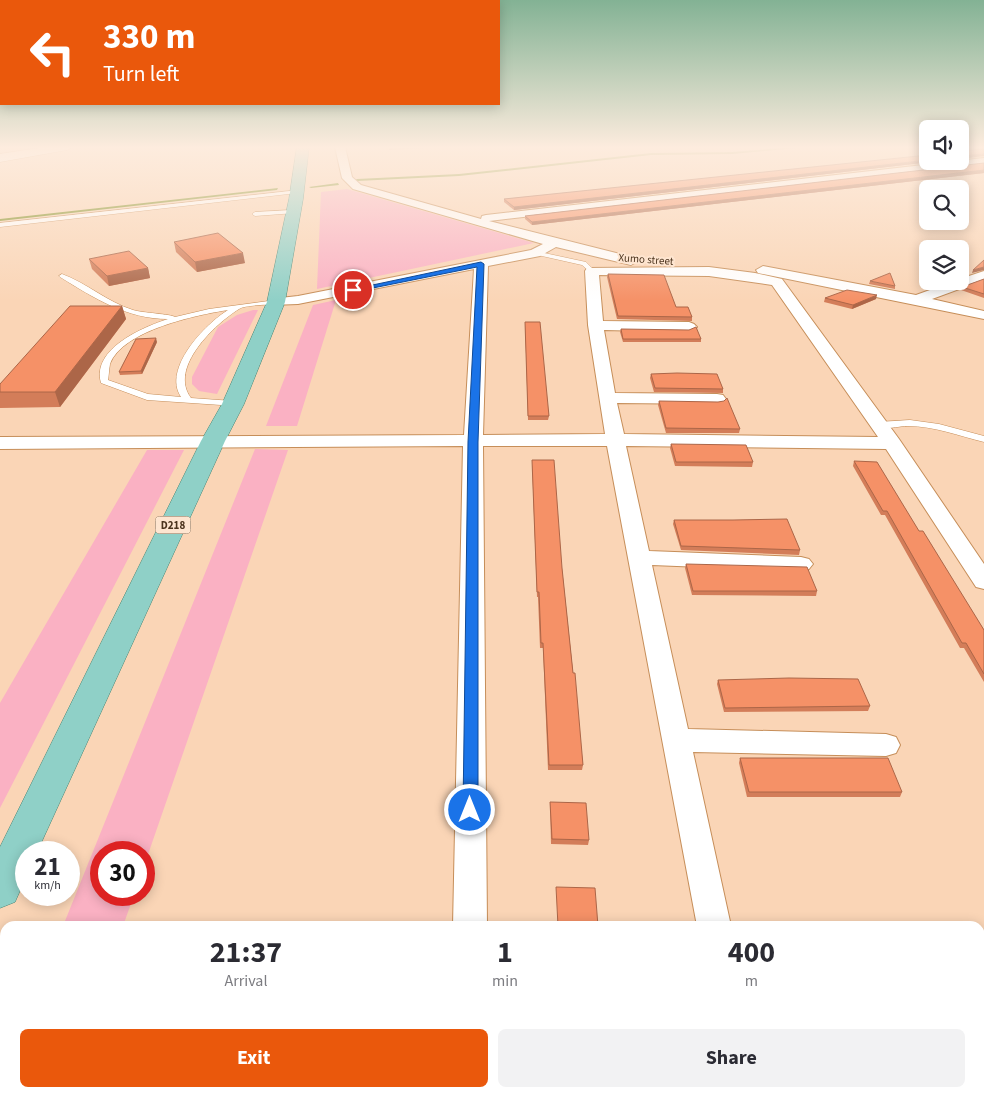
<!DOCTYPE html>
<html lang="en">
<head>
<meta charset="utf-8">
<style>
  body { margin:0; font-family:"Source Sans 3",sans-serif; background:#f2f2f3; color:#2b2b33; height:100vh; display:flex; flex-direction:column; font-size:19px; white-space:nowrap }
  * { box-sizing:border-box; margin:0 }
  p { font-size:16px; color:#7c7c81 }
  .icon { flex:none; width:28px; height:28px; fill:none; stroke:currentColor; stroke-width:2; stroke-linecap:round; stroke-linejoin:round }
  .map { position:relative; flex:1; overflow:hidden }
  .drawer { position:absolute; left:0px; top:921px; width:985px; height:176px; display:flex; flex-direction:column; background:#fff; border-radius:15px 15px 0 0; box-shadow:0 2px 12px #0003 }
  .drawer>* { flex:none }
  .banner { position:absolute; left:0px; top:0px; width:500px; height:105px; box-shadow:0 2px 12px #0003; background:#ea580c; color:#fff; overflow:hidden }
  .tools { position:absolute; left:919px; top:120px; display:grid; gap:10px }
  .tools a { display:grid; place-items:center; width:50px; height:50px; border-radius:8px; background:#fff; box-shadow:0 2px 12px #0003; font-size:25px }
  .speed { position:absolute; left:15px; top:841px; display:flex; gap:10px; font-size:25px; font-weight:700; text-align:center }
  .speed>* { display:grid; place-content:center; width:65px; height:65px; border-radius:50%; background:#fff; box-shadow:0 2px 12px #0003; line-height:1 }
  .speed small { font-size:12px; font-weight:400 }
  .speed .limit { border:8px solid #d22; background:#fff; color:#111 }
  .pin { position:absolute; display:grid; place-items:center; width:42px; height:42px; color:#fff; margin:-21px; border:2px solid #fff; border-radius:50%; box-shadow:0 1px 5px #0007 }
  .me { position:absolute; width:55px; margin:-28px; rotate:0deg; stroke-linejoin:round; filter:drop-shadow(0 0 4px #0008) }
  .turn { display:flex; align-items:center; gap:18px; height:105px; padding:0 20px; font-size:22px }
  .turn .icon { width:65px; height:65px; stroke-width:2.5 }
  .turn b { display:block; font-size:35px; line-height:42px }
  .eta { display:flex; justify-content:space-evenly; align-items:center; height:85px; text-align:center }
  .eta b { font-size:30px; font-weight:700; line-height:35px }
  .cta { display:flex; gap:10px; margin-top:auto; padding:10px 20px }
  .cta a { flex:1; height:58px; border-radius:8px; background:#ea580c; color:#fff; font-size:20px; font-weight:700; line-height:58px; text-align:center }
  .cta a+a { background:#f2f2f3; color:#2b2b33 }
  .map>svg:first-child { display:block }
</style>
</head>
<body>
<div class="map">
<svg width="984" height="1097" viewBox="0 0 984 1097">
  <rect width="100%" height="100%" fill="#fad5b6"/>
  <!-- green -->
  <g fill="#fab1c3">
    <polygon points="347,189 534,243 317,289 321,192"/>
    <polygon points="336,300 297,426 266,426 313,305"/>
    <polygon points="253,310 258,310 217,394 199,391 192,384 192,377 218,327 237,315"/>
    <polygon points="255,449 288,450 144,866 144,852 101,852 101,895 134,895 123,926 63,926"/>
    <polygon points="147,450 184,450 0,808 0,703"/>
    <polygon points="5,1071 5,1092 65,1093 64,1097 0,1097 0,1083"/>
  </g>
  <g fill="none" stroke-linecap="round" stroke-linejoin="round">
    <!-- stream -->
    <g fill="#7a8a18" fill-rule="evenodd">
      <polygon points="795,147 807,147 732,154 651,155 459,176 357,181 355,180 357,179 459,174 651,153 732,152"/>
      <polygon points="338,183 339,185 311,188 309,187"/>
      <polygon points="278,188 277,190 0,221 0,219"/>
    </g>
    <defs>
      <g id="service">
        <polygon points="299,190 297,193 0,227 0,223"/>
        <polygon points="293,210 295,213 255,216 252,214 255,212"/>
        <polygon points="535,251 586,262 595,271 590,272 582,265 533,254 533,252"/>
        <path d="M 62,274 C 87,283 107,302 133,310 C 142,313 171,314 175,317 L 209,309 L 276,300 L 280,302 L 276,304 C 267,305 244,305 239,309 C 215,324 168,368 191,398 L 233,401 L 237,404 L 236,406 L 147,400 L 101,383 C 91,349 143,327 168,319 C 127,319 94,298 60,277 L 59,276 ZM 228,310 C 205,324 162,369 181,397 L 148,394 L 108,380 C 109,375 109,369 110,364 C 123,330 197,315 228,310 Z"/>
        <path d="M 910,420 L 939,424 L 984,436 L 984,442 C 959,436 934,426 908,426 C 899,426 882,431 874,425 L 879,422 Z"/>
      </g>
      <g id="minor">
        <path d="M 335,147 L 345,147 L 352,177 L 361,185 L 481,219 L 482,216 L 486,215 L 984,158 L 984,164 L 489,221 L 636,258 L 638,261 L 631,265 L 556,247 L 540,256 L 488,266 L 483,435 L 605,434 L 588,325 L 585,271 L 587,268 L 709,267 L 755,273 L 782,279 L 899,439 L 984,564 L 984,589 L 976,587 L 886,449 L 626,446 L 649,551 L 801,557 L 809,559 L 813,564 L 809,569 L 801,571 L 652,565 L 688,729 L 886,734 L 896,737 L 900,745 L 896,753 L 886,756 L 693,752 L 731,926 L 697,926 L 607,446 L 483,446 L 487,926 L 453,926 L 463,446 L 0,449 L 0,437 L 464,435 L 474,269 L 298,304 L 271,305 L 269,302 L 271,299 L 298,296 L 531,250 L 543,244 L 353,189 L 342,178 ZM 599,275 L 709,276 L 772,285 L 878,437 L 624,434 L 617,403 L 717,404 L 723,403 L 726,399 L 723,395 L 717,394 L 615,393 L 604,330 L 689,332 L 694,330 L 697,327 L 694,324 L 689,322 L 603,321 Z"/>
        <polygon points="763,266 916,295 955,281 960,281 960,279 984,271 984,280 932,299 984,311 984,319 758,273 756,270"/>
        <rect x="980" y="1028" width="4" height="38"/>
        <rect x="449" y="1092" width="40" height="5"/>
        <polygon points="729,1092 769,1092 770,1097 730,1097"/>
      </g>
      <polygon id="tertiary" points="46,147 73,147 67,150 0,162 0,154"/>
      <polygon id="primary" points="297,147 309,147 303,199 285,302 244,404 225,441 37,852 26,852 26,877 15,902 0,908 0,847 201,441 222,404 267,302 289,199"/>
    </defs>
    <!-- service casing -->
    <use href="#service" stroke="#c68e59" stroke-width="1"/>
    <!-- minor casing -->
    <use href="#minor" stroke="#c68e59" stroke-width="2"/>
    <!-- tertiary casing -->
    <use href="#tertiary" stroke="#c68e59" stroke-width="1"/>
    <!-- primary casing -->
    <use href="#primary" stroke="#478574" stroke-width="1"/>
    <!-- service -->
    <use href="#service" fill="#fff" fill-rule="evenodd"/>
    <!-- minor -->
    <use href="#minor" fill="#fff" fill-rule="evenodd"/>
    <!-- tertiary -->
    <use href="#tertiary" fill="#fff" fill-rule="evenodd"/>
    <!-- primary -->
    <use href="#primary" fill="#8fd0c7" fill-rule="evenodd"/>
  </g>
  <!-- wall -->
  <g fill="#d37d59">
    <polygon points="928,161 939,161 514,210 504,202 504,199"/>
    <polygon points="984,163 984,173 532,225 525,219 525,216"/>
    <polygon points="174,242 245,263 197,272 176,252"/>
    <polygon points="89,259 148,268 150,278 109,286 92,269"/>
    <polygon points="608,274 676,307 692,317 692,321 617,319 607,277"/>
    <polygon points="984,279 984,298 961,290 962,287"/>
    <polygon points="870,281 895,286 895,289 869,284"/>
    <polygon points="825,298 876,299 852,309 824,302"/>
    <polygon points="122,306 126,319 60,407 0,408 0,384"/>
    <polygon points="525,322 549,416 548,420 528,420"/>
    <polygon points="621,329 701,339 701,342 623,342 620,332"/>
    <polygon points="157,342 142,374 120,375 119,372"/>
    <polygon points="651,374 723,389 723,393 654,392 650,378"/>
    <polygon points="659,401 740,429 739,433 666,433 658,405"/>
    <polygon points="671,444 753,462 752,467 675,466 670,448"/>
    <polygon points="854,461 919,531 984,630 984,682 964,648 960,648 885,515 881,515 853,466"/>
    <polygon points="532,464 562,568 583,765 582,770 548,770 543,648 540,648 538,597 537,597"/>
    <polygon points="674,520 733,520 800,550 799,555 681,550 673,524"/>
    <polygon points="686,564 817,591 816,596 692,595 685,568"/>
    <polygon points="718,680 870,706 868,711 724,712 717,684"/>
    <polygon points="740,758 902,792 900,797 747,797 739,763"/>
    <polygon points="550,802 589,840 588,845 551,844"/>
    <polygon points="980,954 984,964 984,993 980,993"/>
    <polygon points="823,1092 980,1092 984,1097 825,1097"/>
  </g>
  <!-- shaded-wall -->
  <g fill="#ac6648">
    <polygon points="389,147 443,147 389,150"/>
    <polygon points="984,154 984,156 960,159 960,156"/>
    <polygon points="928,160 928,161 939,161 514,210 514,207"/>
    <polygon points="984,170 984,173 532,225 532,222"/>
    <polygon points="243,253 245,263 197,272 195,262"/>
    <polygon points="984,267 984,270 972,273 973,270"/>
    <polygon points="148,268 150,278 109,286 107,276"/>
    <polygon points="877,295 876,299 852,309 853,305"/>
    <polygon points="122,306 126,319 60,407 55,392"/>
    <polygon points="156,338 157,342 142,374 141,371"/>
  </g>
  <!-- building -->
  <g fill="#f59167" stroke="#ac6648">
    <polygon points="984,149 984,154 960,156 960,151"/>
    <polygon points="928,155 928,160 514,207 504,199"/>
    <polygon points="984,163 984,170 532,222 525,216"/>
    <polygon points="218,233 243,253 195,262 174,242"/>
    <polygon points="129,251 148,268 107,276 89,259"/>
    <polygon points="984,260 984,267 973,270"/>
    <polygon points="890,273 895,286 870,281"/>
    <polygon points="608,274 664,275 676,307 688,307 692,317 618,316"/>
    <polygon points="984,279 984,294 962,287"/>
    <polygon points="847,290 877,295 853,305 825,298"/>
    <polygon points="70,306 122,306 55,392 0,392 0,384"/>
    <polygon points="525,322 540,322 549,416 528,416"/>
    <polygon points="696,327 701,339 623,339 621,329 689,330"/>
    <polygon points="156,338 141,371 119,372 136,339"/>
    <polygon points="677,373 717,374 723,389 655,388 651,374"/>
    <polygon points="727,398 740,429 666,428 659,401 718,402 724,401"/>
    <polygon points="671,444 746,445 753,462 676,462"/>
    <polygon points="532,460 554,460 562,568 573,673 575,673 583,765 549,765 543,643 541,643 539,592 537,592"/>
    <polygon points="854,461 877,462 919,531 923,531 984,630 984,674 966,643 962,643 887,511 883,511"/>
    <polygon points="787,519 800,550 681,546 674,520 733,520"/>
    <polygon points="686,564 807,567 817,591 693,591"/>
    <polygon points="789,678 858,679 870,706 725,708 718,680"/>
    <polygon points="740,758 888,758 902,792 749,792"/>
    <polygon points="550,802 586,803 589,840 552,839"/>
    <polygon points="556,887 595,888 598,926 558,926"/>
    <polygon points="980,954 984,964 984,988 980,988"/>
    <polygon points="980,1082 984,1082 984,1097 828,1097 827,1092 980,1092"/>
  </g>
  <!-- sky -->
  <linearGradient id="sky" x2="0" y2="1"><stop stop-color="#83b294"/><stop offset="0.49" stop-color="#fdecde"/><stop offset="1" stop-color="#fdecde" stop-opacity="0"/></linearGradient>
  <rect width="984" height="301" fill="url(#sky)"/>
  <!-- route -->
  <polygon fill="#1a73e8" stroke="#114b97" points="481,262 484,264 478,442 478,810 476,814 470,816 465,814 463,810 468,442 477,267 353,292 349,290"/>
  <g text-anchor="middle" stroke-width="4" stroke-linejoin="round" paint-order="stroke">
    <!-- far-street labels -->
    <g font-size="11" fill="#4c341e" stroke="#fee5d0">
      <text transform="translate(646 259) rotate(4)" y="4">Xumo street</text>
    </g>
    <!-- shield labels -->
    <rect fill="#fee5d0" stroke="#816953" stroke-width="1" x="155.5" y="516.5" width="35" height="17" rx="4"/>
    <g font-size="11" font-weight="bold" fill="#4c341e">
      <text x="173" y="529">D218</text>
    </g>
  </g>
</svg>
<div class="tools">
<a><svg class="icon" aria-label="sound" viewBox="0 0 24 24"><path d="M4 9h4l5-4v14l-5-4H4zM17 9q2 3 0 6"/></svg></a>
<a><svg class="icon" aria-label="search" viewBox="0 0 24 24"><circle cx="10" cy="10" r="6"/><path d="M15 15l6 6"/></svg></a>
<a><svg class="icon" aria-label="layers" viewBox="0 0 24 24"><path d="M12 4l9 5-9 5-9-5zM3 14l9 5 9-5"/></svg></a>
</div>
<div class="speed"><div>21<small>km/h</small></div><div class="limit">30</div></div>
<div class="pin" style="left:353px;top:290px;background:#d93025"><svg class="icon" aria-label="arrive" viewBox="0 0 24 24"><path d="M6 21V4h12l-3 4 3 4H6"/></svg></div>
<svg class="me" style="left:470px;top:810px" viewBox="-20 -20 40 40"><circle r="17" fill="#1a73e8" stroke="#fff" stroke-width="3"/><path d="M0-11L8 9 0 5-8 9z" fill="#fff"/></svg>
<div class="banner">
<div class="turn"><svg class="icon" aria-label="left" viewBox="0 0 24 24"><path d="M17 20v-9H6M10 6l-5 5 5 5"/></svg><div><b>330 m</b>Turn left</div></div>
</div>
<section class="drawer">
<div class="eta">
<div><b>21:37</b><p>Arrival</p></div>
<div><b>1</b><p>min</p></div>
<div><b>400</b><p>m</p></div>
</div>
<div class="cta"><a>Exit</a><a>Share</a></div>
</section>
</div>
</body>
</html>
